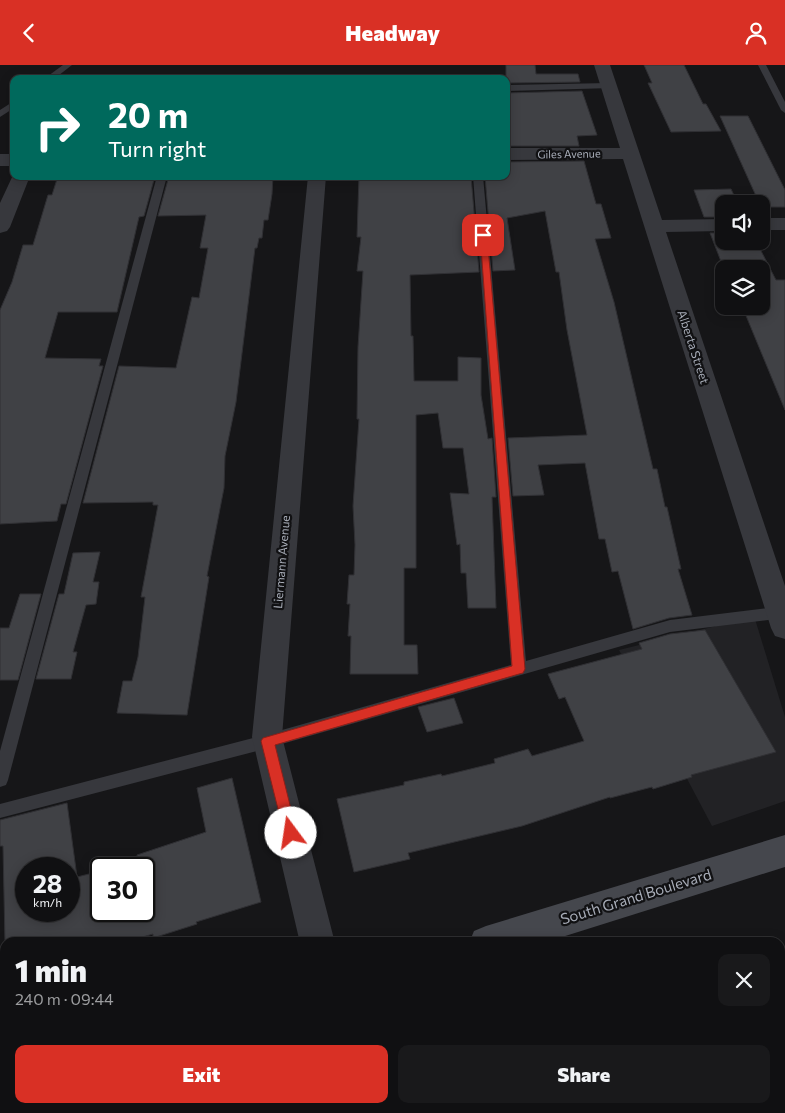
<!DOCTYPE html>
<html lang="en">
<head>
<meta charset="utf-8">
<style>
  body { margin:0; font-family:Commissioner,sans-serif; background:#19191b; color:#f1f3f6; height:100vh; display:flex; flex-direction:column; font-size:19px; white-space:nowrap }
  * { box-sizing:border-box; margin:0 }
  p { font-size:16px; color:#9c9d9f }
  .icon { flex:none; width:28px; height:28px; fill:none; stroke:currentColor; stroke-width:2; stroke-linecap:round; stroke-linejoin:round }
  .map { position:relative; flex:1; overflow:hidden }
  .details { position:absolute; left:0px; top:872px; width:785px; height:176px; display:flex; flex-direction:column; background:#101012; border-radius:15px 15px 0 0; box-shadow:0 2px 12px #0003,0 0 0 1px #303032 }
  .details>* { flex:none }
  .guide { position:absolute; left:10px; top:10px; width:500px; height:105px; border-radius:10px; box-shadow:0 2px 12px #0003,0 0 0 1px #303032; background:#00695c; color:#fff; overflow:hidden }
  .buttons { position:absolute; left:715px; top:130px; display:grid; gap:10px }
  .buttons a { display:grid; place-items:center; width:55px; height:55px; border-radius:10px; background:#101012; box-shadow:0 2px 12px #0003,0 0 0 1px #303032; font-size:25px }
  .speed { position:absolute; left:15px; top:792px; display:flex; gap:10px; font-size:25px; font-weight:700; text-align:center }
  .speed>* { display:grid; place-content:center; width:65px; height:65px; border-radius:50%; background:#101012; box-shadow:0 2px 12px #0003,0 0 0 1px #303032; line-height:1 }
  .speed small { font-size:12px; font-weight:400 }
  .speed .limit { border:2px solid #111; border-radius:8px; background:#fff; color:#111 }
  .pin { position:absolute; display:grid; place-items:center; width:42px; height:42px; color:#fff; margin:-21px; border-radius:10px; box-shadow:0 2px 8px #0006 }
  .me { position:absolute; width:55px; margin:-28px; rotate:346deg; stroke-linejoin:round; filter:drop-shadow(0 0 4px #0008) }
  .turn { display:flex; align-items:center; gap:18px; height:105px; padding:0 15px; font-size:22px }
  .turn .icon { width:65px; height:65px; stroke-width:2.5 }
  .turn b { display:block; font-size:35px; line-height:42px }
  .round { display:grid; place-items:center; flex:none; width:52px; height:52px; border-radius:10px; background:#19191b }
  .summary { display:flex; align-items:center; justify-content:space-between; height:85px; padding:0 15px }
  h1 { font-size:30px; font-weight:800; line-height:38px }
  .primary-button { display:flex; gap:10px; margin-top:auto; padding:10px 15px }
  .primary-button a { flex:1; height:58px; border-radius:10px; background:#d93025; color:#fff; font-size:20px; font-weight:800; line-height:58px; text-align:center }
  .primary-button a+a { background:#19191b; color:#f1f3f6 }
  header { display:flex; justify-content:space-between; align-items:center; height:65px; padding:0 15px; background:#d93025; color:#fff; font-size:22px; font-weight:800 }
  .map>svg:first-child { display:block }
</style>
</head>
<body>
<header><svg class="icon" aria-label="back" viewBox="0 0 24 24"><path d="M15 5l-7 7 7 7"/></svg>Headway<svg class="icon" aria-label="person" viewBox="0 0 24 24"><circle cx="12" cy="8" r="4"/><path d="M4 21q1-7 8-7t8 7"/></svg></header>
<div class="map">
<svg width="785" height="1048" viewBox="0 0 785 1048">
  <rect width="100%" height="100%" fill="#161618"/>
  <!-- built -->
  <g fill="#222225">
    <polygon points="755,554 785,652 785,736 712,761 619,585 724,559"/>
    <polygon points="437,1044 532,1044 533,1048 439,1048"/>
  </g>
  <!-- building -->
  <g fill="#404145" stroke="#303034" fill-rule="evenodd">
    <polygon points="506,0 535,0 536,9 578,9 580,17 506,18"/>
    <polygon points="644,0 684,0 703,39 706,39 721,66 671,67 648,18 652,18"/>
    <polygon points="582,26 597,70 577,71 579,81 506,81 506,28"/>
    <polygon points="720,51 748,51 785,125 785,142 761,142"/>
    <polygon points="584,96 596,139 601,139 611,173 595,174 614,237 653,404 657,404 665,442 667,442 681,504 678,504 692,550 669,553 633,564 618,506 612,507 605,474 599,474 585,398 538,400 544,430 513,431 508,373 587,370 567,265 559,207 556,207 545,146 507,153 515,205 493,206 485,111 506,111 506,97"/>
    <polygon points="58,111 155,111 144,151 139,152 117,247 58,247 45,293 101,294 99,301 103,301 66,439 61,439 57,456 0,459 0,245 12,217 23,180 33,180 48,130 52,130"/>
    <polygon points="169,111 273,111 272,129 268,155 264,155 262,173 259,173 257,183 255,183 236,337 225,391 224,423 207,511 209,512 187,650 117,648 123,616 132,616 138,592 145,532 141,532 158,440 153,440 153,437 83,438 119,301 176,303 192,232 199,233 208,183 200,183 206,150 158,151"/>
    <polygon points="359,111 471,111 479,207 410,210 411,271 413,271 414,316 458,316 458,292 481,293 481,330 488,374 492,373 496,432 492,432 496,543 468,543 466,508 461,508 460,479 457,480 450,428 469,429 463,383 443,383 438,348 416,350 416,503 404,503 404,580 417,580 418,609 350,609 351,571 348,571 350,539 347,539 349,510 354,510 355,480 353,441 359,354 357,354 358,282 363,206 357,206 361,172 357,172"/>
    <polygon points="731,124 738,139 724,139 724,152 704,152 694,125"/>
    <polygon points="710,168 724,168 724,176 756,176 776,215 785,215 785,345 742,241 761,241 761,204 726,204 722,199"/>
    <polygon points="100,487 93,517 99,517 96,539 86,540 73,587 77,587 71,614 36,614 59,529 64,529 73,488"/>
    <polygon points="20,529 41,529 18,615 0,615 0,563 9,563"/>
    <polygon points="705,565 776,687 691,710 692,712 653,724 652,722 610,733 610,732 522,761 408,788 410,794 354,807 337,734 404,720 404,717 441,709 442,711 495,698 494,694 528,684 532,691 584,676 565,632 559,634 548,609 642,584 639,578 670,569"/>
    <polygon points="454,633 463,658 427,667 418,642"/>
    <path d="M 232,713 L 261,837 L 196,857 L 197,859 L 153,873 L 153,869 L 121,878 L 5,878 L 3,781 L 0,781 L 0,755 L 67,738 L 77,812 L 101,806 L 101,846 L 144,846 L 144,804 L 110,804 L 138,797 L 137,790 L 206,767 L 197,723 ZM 26,804 L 69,804 L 69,846 L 26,846 Z"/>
  </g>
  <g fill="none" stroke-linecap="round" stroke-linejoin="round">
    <!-- service -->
    <g fill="#37383d" fill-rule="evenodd">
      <polygon points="63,0 72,0 54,14 44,14"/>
      <polygon points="758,0 766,0 785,37 785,48 781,45"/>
      <polygon points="609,18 612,19 612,23 506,26 506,20"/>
      <polygon points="14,36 14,43 0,52 0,45"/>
      <polygon points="157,111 167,111 8,715 6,720 0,722 0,686"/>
      <polygon points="473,111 483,111 526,596 670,555 785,541 785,553 670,567 268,683 0,753 0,739 268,669 511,600"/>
    </g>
    <!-- minor -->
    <g fill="#37383d" fill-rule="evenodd">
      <polygon points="594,0 610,0 662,155 724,154 724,166 666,167 785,521 785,574 775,571 771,563 623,94 506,95 506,83 620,83"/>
      <rect x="0" y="89" width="14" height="12"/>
      <polygon points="14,108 14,111 30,111 10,162 7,166 0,168 0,138"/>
      <polygon points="308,111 326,111 282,672 335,878 300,878 252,672"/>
      <rect x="761" y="153" width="24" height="12"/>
      <rect x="545" y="1044" width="38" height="4"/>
    </g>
    <!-- secondary -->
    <g fill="#45474d" fill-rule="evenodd">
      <polygon points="785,770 785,802 543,878 469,878 474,866 486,861"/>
      <polygon points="5,1011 5,1044 18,1044 8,1048 0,1048 0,1013"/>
    </g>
  </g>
  <!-- route -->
  <polygon fill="#d93025" stroke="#8d1f18" points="480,169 487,170 525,604 523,608 519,609 275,680 297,768 296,772 291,774 286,772 284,768 261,676 263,673 512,601"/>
  <g text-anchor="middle" stroke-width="4.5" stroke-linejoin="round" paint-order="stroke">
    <!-- far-street labels -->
    <g font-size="11" fill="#a8adb8" stroke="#111113">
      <text transform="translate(569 89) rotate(-1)" y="4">Giles Avenue</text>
    </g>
    <!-- street labels -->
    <g font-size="12" fill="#a8adb8" stroke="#111113">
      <text transform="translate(693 282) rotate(72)" y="4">Alberta Street</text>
      <text transform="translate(282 497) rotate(-85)" y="4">Liermann Avenue</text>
    </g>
    <!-- near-street labels -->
    <g font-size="15" fill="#a8adb8" stroke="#111113">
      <text transform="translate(636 832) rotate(-17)" y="5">South Grand Boulevard</text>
    </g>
  </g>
</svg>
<div class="buttons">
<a><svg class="icon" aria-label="sound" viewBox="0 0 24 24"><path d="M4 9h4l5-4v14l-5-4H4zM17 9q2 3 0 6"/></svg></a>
<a><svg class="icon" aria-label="layers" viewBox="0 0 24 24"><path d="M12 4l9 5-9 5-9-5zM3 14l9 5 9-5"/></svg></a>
</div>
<div class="speed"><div>28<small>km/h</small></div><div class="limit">30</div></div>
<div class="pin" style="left:483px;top:170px;background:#d93025"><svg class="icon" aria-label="arrive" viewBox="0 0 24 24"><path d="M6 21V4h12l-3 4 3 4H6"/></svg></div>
<svg class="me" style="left:291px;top:768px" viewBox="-20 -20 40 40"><circle r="19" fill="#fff"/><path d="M0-13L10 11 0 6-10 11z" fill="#d93025"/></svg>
<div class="guide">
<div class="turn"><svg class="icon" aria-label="right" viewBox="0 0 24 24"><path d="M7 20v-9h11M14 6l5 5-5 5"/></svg><div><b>20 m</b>Turn right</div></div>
</div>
<section class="details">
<div class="summary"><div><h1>1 min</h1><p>240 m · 09:44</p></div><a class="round"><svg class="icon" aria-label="close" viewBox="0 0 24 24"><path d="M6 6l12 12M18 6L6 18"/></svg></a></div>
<div class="primary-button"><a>Exit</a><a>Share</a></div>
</section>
</div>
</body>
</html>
